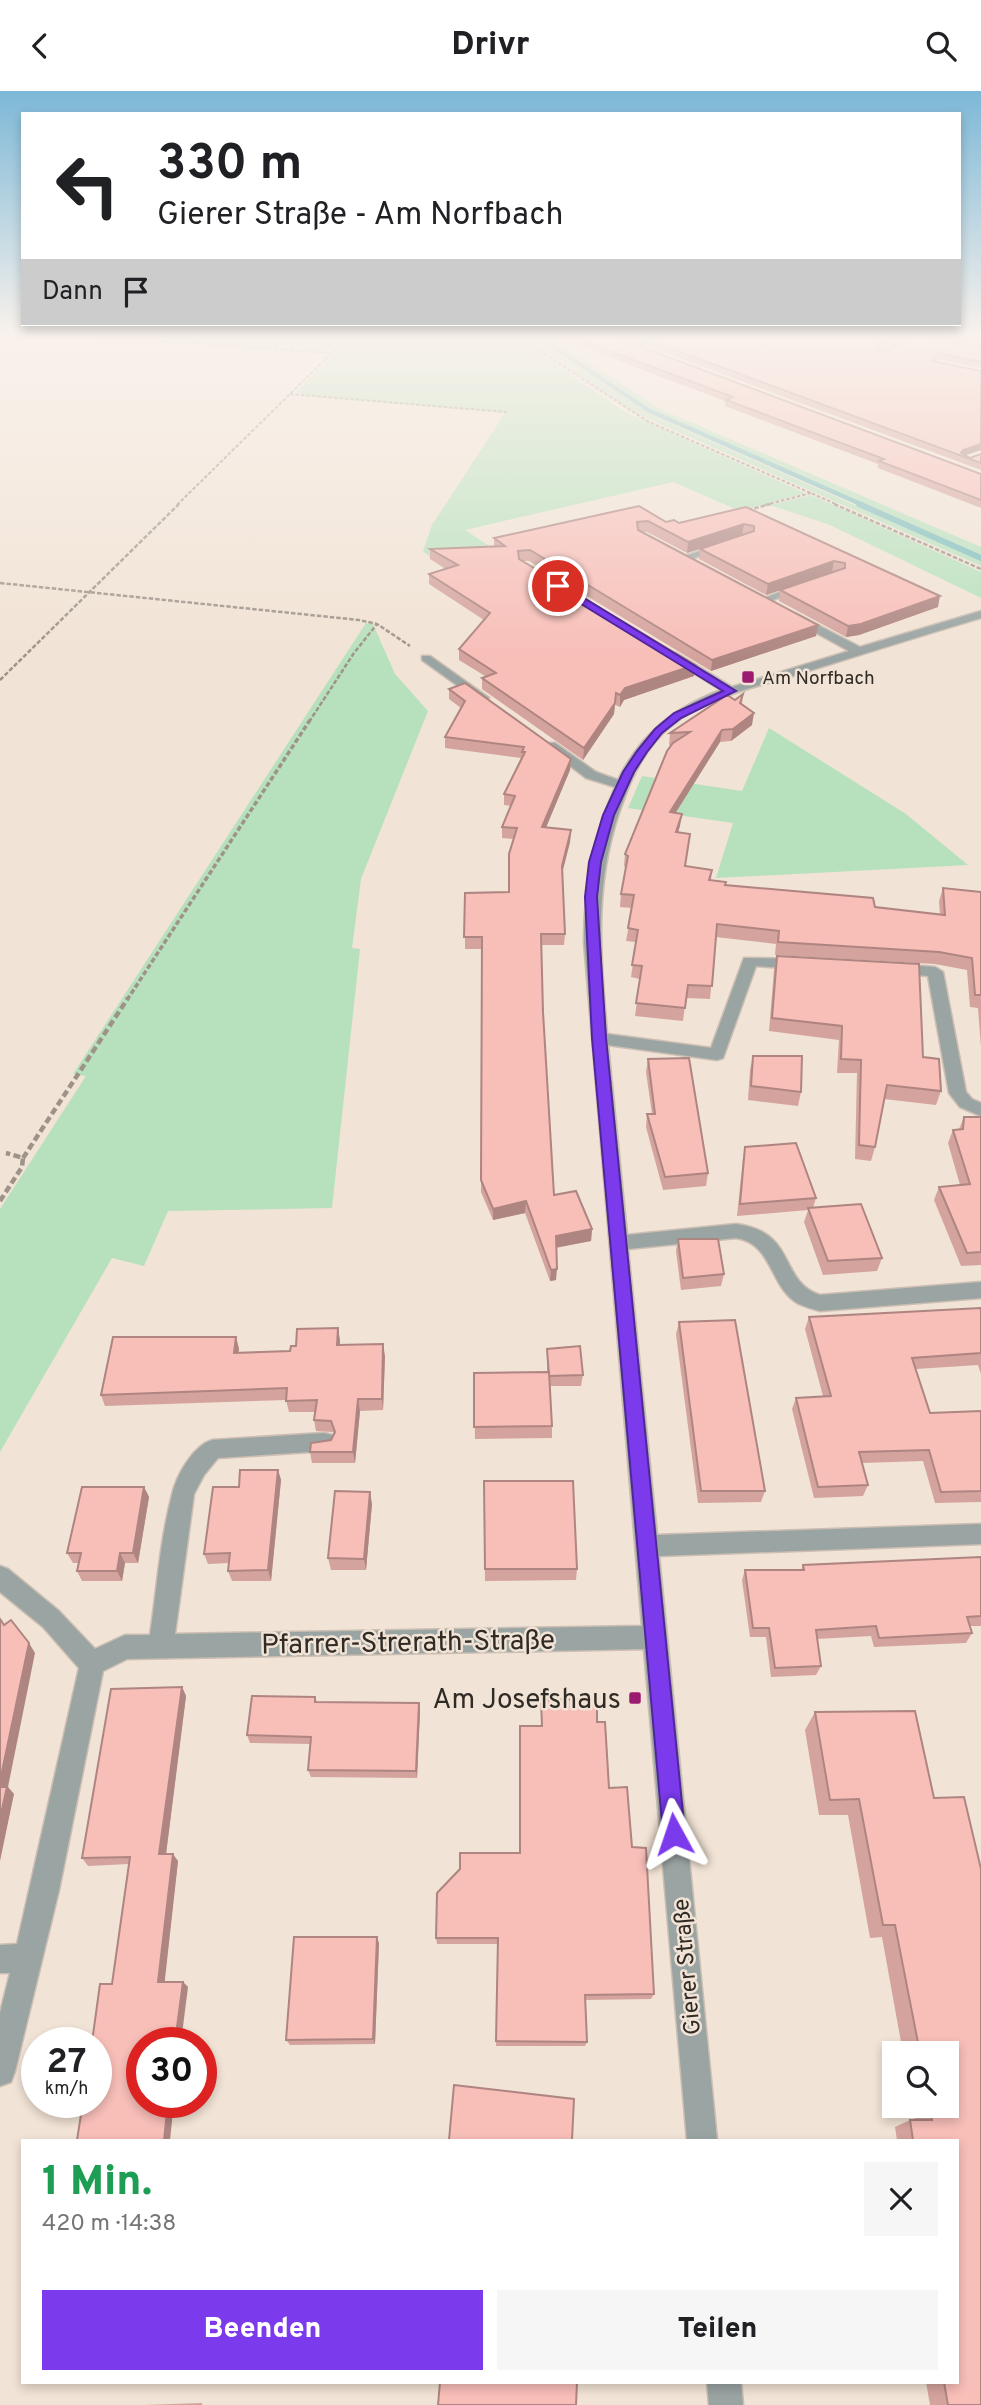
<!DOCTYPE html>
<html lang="de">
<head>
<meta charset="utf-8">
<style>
  body { margin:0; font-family:Overpass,sans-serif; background:#f6f6f6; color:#202124; height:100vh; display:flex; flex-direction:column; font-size:26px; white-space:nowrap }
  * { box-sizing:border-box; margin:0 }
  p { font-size:23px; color:#757577 }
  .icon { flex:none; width:38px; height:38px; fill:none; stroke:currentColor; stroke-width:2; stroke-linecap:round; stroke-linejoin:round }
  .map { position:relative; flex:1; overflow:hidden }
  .panel { position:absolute; left:21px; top:2048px; width:938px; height:245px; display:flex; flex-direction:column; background:#fff; border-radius:0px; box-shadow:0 4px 10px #0003 }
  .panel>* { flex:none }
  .top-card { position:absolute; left:21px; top:21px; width:940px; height:214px; border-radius:0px; box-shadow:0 4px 10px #0003; background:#fff; color:#202124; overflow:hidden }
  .tools { position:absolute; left:882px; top:1950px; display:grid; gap:14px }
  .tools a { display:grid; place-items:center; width:77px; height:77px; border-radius:0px; background:#fff; box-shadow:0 4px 10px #0003; font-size:35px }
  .speed { position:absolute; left:21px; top:1936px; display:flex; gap:14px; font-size:35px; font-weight:700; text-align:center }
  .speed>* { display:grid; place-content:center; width:91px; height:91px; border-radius:50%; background:#fff; box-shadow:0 4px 10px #0003; line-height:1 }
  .speed small { font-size:18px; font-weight:400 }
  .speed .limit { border:10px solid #d22; background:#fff; color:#111 }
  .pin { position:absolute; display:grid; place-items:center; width:60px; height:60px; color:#fff; margin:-30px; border:4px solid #fff; border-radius:50%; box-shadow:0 2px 7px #0007 }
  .me { position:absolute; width:77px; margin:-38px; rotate:355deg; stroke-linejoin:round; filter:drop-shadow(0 0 5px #0008) }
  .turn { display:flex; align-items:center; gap:24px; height:147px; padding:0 21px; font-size:32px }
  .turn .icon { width:91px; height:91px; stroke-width:2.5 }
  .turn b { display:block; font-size:49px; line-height:60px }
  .then { display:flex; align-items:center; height:66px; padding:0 21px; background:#0003; gap:14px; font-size:26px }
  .round { display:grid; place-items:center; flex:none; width:74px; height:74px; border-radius:0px; background:#f6f6f6 }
  .summary { display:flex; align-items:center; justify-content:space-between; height:119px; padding:0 21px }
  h1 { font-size:42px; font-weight:800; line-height:52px; color:#1e9e55 }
  .cta { display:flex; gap:14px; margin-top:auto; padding:14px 21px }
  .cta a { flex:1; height:80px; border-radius:0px; background:#7c3aed; color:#fff; font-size:28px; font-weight:800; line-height:80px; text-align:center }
  .cta a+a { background:#f6f6f6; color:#202124 }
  header { display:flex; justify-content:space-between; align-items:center; height:91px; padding:0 21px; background:#fff; font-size:32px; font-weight:800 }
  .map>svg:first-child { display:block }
</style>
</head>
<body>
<header><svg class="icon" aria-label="back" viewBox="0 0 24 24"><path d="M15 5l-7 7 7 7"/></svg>Drivr<svg class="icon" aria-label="search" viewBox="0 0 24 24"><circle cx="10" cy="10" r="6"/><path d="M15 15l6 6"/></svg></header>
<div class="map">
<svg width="981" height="2314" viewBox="0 0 981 2314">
  <rect width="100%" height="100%" fill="#f1e3d5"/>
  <!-- green -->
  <g fill="#b7e1bd">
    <polygon points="104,245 346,245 331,257 316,260"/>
    <polygon points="352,245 514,245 627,322 805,402 740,420 673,391 465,439 503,464 448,481 423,460 432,434 505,322 300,305 302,303 296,301"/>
    <polygon points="521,245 531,245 654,325 981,470 981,475 635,322"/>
    <polygon points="541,245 547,245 579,265 660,318 981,456 981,464 655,320"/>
    <polygon points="811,404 981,481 981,507 830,434 770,414"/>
    <polygon points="366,532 373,533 395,583 428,620 361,788 352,857 360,858 332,1117 168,1120 144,1175 112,1167 0,1361 0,1118 86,985 73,983"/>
    <polygon points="769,637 906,723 968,774 716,787 733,732 628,717 642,685 742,700"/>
  </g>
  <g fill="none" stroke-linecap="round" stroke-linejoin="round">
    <!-- stream-far1 -->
    <polyline stroke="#7abdbd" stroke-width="4.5" points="537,245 650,320 863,414"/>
    <!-- stream -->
    <polyline stroke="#7abdbd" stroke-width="6" points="859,413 981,467"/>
    <defs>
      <g id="service">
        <polygon points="904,245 914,245 883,265 876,263"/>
        <polygon points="723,452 727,453 727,457 684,470 679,467"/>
        <polygon points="798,494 807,496 768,511 759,509"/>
      </g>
      <g id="minor">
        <polygon points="653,245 665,245 636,257 629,255"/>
        <path d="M 981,520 L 981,527 C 920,545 860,564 799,583 C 757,596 708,605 672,634 C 648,653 634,680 624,708 C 593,788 600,859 607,943 L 711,957 L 744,867 L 801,868 L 809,873 L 801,878 L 756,875 L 723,967 L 717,969 L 608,954 L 627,1144 L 736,1133 C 798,1141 778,1190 820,1204 L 981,1191 L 981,1207 L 820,1220 C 813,1218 805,1216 799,1213 C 769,1197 774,1153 736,1147 L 628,1158 L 657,1444 L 981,1433 L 981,1453 L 659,1465 L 717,2049 L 687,2049 L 644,1558 L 127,1568 L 103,1580 L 59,1799 L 15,1980 L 11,1991 L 0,1995 L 0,1922 L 10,1882 L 0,1882 L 0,1854 L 17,1853 L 79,1577 L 43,1536 L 0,1501 L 0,1475 L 8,1478 L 59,1520 L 95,1558 L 125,1544 L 150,1544 C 157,1498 160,1449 172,1404 C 176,1385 193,1355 212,1349 L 324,1342 L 332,1344 L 335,1351 L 332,1358 L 324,1360 L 218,1367 L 204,1384 L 194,1403 L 175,1543 L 642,1535 L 584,851 C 584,796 593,747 615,696 L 586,687 L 544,655 L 545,652 L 555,652 L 596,681 L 618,689 C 641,642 674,617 721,599 L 668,566 L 668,562 L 676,562 L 732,596 L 849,560 L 789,527 L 789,523 L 797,523 L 860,556 Z"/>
        <polygon points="422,565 430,565 489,607 479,610 422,569"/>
        <polygon points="894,873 935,876 943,881 966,1001 972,1008 981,1012 981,1025 960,1016 949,1002 928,885 888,881 886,878 888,875"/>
        <polygon points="707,2291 741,2291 743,2314 709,2314"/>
      </g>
    </defs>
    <!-- service casing -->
    <use href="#service" stroke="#cbbeb2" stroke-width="3"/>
    <!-- minor casing -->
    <use href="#minor" stroke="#cbbeb2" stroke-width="3"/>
    <!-- path-far3 -->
    <g stroke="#9d9389" stroke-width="2" stroke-dasharray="3.5 2" stroke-linecap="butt">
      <polyline points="93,245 330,262"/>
      <polyline points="517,245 647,330 838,414"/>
      <polyline points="290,303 507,321"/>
      <polyline points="177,414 349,245"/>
      <polyline points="765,414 811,402"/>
    </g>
    <!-- path-far2 -->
    <g stroke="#9d9389" stroke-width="2.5" stroke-dasharray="4.5 2" stroke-linecap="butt">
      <polyline points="834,413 981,478"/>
      <polyline points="748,419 771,413"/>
      <polyline points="0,492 359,529 377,533 410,555"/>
      <polyline points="0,589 179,413"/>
      <polyline points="309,631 354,562 377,533"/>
    </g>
    <!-- path-far1 -->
    <polyline stroke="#9d9389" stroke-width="3.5" stroke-dasharray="5 2.5" stroke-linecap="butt" points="127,909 310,629"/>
    <!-- path -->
    <g stroke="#9d9389" stroke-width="4.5" stroke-dasharray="7 3.5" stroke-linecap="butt">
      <polyline points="23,1067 128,907"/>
      <polyline points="0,1110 22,1076 23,1067 6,1062"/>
    </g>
    <!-- service -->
    <use href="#service" fill="#9aa4a3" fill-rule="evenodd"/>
    <!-- minor -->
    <use href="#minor" fill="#9aa4a3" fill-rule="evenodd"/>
  </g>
  <!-- wall -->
  <g fill="#d5a39e">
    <polygon points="553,245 612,245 981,383 981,417 878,377 878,373 725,315 725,310"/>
    <polygon points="616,245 651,245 631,249"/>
    <polygon points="899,245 878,259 886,261 981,257 981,277 937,268 935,271 981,280 981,359 965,364 970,367 981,363 981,379 647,255 648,249"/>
    <polygon points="937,245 981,245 981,254"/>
    <polygon points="639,415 666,431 679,432 746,416 938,516 859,544 846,546 779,510 780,499 834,481 766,504 699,468 700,458 742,444 687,462 647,441 642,441 816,545 711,580 529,470 523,470 695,574 694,585 624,609 620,616 615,614 614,623 583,669 482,598 482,587 485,585 459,569 459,558 484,529 429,493 429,483 446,478 430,468 430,458 494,455 494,447"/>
    <polygon points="449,598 571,668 570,679 546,737 571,739 570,751 562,783 565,843 564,854 541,854 543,921 554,1104 592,1138 591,1150 556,1156 556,1189 550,1190 525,1122 493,1129 481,1101 482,858 465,858 465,802 509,801 514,748 502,747 502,736 511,715 504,714 504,703 521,667 445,657 445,646 461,617 449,608"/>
    <polygon points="743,603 742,613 752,634 731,650 720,651 675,722 680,735 678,741 685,775 712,779 711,789 725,794 875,816 940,824 939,810 943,797 981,801 981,956 978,917 970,916 967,879 935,873 775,864 776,853 716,846 710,908 686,907 683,930 635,925 640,888 631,886 636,851 626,850 632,817 620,816 621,803 626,777 624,775 625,763 672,654 669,654 670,642 735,609"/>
    <polygon points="777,865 923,966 941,1000 936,1014 884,1008 875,1056 871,1070 855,1068 857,982 837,982 839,949 769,940 774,879"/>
    <polygon points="753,965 801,1001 798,1015 748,1009 750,979"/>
    <polygon points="648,968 708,1082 706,1095 663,1099 646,1036 647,1023 652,1023 646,981"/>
    <polygon points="964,1026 981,1026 981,1174 961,1175 934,1109 939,1096 960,1094 948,1052 953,1039 959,1038"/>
    <polygon points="745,1056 816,1107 813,1117 882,1167 877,1180 823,1184 804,1131 808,1119 737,1125 743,1067"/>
    <polygon points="678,1148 724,1183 721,1195 681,1199 676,1160"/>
    <polygon points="981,1217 981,1283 978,1274 916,1278 930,1322 981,1320 981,1411 935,1412 923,1370 862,1372 868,1394 863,1405 814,1407 792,1318 796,1307 823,1305 805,1238 809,1226"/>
    <polygon points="679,1231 765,1400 761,1411 698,1412 676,1243"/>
    <polygon points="338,1237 340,1254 385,1265 383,1319 360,1320 355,1372 312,1372 310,1361 331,1349 334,1344 333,1341 316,1340 314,1329 315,1321 289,1321 286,1309 105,1315 101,1304 236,1246 239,1258 238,1261 290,1260 296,1255"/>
    <polygon points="547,1258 583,1284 581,1295 550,1295 552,1335 552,1347 475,1348 474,1282 547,1281"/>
    <polygon points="278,1379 281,1389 271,1490 232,1490 228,1480 229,1472 208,1473 204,1463 239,1396"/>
    <polygon points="484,1390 577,1478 576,1489 485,1490"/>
    <polygon points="144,1396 149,1406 138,1472 125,1472 122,1490 82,1490 77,1480 79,1472 73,1472 67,1462"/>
    <polygon points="372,1413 366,1479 331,1479 328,1467"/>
    <polygon points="981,1466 981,1535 970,1535 972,1542 966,1552 874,1556 871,1545 817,1548 821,1575 816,1584 771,1586 766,1546 750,1546 742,1489 745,1479 801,1479 803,1474"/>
    <polygon points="182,1596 186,1605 166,1763 178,1770 164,1891 183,1891 188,1896 112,1893 129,1773 88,1775 82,1767"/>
    <polygon points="315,1606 317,1611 419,1612 420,1620 417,1687 311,1686 308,1679 311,1653 250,1652 247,1644"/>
    <polygon points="541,1609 597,1631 609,1697 632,1756 654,1903 651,1908 585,1909 587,1951 585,1955 496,1955 498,1853 437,1853 436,1847 520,1762 541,1635"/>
    <polygon points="915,1620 934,1707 964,1706 981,1778 981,2314 930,2314 926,2291 957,2291 957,2049 897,2049 895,2036 910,2029 915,2029 913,2014 947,2014 947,1962 903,1962 882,1846 870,1847 848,1724 819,1724 805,1639 815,1621"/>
    <polygon points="379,1852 375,1953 290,1954 286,1949"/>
    <polygon points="202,2312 202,2314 145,2314"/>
  </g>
  <!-- shaded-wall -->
  <g fill="#ae8581">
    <polygon points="632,245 651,245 631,249"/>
    <polygon points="891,245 899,245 875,261 876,255"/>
    <polygon points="981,353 981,359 963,365 961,364 963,359"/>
    <polygon points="744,433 742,444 687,462 688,451"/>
    <polygon points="834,470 832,481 766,504 768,493"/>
    <polygon points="940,505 938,516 859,544 846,546 848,535"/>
    <polygon points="818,534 816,545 711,580 712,569"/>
    <polygon points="695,574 694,585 624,609 620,616 620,604 625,597"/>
    <polygon points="615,612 614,623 583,669 584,657"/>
    <polygon points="754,622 752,634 731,650 733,638"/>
    <polygon points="722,639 720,651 668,734 670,721"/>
    <polygon points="571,668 570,679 541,748 542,736"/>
    <polygon points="682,723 680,735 674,753 676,741"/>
    <polygon points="571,739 570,751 561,786 562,775"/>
    <polygon points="526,1110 525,1122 493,1129 493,1118"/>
    <polygon points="592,1138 591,1150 555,1157 556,1145"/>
    <polygon points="557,1178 556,1189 550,1190 551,1179"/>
    <polygon points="338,1237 340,1249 339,1266 337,1254"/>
    <polygon points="236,1246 239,1258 237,1273 234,1262"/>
    <polygon points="383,1253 385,1265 383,1319 382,1308"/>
    <polygon points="358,1308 360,1320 355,1372 353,1361"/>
    <polygon points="278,1379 281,1389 271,1490 268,1479"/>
    <polygon points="144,1396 149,1406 138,1472 133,1462"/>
    <polygon points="370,1401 372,1413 366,1479 364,1468"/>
    <polygon points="120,1462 125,1472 122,1490 117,1480"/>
    <polygon points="29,1552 35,1562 8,1696 14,1703 0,1770 0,1690"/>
    <polygon points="182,1596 186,1605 165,1771 159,1763"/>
    <polygon points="419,1612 420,1620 417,1687 416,1680"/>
    <polygon points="173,1763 178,1770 164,1897 158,1891"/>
    <polygon points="377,1846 379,1852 375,1953 373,1948"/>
    <polygon points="183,1891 188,1896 181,1951 175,1951"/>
    <polygon points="168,2011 174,2011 170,2049 164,2049"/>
  </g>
  <!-- building -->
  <g fill="#f8beb8" stroke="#ae8581" stroke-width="2">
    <polygon points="570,245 612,245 981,383 981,409 879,370 884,368 726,309 733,306"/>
    <polygon points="655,245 891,245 876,255 875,258 886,261 910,245 924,245 981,257 981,271 938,262 932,270 981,280 981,353 963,359 961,362 970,367 981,363 981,372 648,249"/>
    <polygon points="968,245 981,245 981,248"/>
    <polygon points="639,415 666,431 674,429 679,432 746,416 940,505 861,533 848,535 780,499 845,477 845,472 834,470 768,493 700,458 754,440 754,435 744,433 688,451 648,430 637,431 638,439 818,534 712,569 530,459 518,460 519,468 695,574 625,597 620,604 616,602 615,612 584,657 482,587 496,582 459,558 490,522 429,483 458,474 430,458 505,455 494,447"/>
    <polygon points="465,592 571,668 542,736 571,739 562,775 565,843 541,843 543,921 554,1104 576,1100 592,1138 556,1145 557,1178 551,1179 526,1110 493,1118 481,1089 482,846 464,846 465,802 509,801 509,763 517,737 502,736 515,705 504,703 525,661 522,661 524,656 445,646 465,610 449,598"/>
    <polygon points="743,603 740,612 754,622 733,638 722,639 670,721 682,723 676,741 690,743 685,775 712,779 709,789 726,791 725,794 873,807 875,816 945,824 943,797 981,801 981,904 975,904 972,867 939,861 778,851 779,840 717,833 712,895 688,894 685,917 636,912 642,875 632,874 638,839 628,837 634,804 621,803 628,765 625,763 667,660 673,652 690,641 670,642 727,604 735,609"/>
    <polygon points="777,865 919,873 923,966 939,968 941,1000 887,994 875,1056 859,1054 861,969 841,968 842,935 772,927"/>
    <polygon points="753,965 802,965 801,1001 751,995"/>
    <polygon points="689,967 708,1082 665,1086 647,1023 655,1023 648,968"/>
    <polygon points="964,1026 981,1026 981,1161 967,1162 939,1096 970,1093 953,1039 963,1038"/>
    <polygon points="796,1052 816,1107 740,1113 745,1056"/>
    <polygon points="861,1113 882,1167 828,1170 808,1117"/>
    <polygon points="678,1148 718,1148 724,1183 683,1187"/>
    <polygon points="981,1217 981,1262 912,1267 930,1322 981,1320 981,1400 941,1401 929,1359 859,1361 868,1394 818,1396 796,1307 831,1305 809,1226"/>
    <polygon points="735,1229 765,1400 701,1400 679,1231"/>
    <polygon points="338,1237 337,1254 383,1253 382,1308 358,1308 353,1361 310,1361 311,1352 331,1349 335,1341 331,1330 314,1329 317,1309 286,1310 287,1297 101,1304 113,1246 236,1246 234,1262 290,1260 291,1255 296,1255 297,1238"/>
    <polygon points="580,1255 583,1284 549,1285 547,1258"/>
    <polygon points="549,1281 552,1335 474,1336 474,1282"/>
    <polygon points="240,1379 278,1379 268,1479 228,1480 230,1462 204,1463 213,1396 239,1396"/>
    <polygon points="484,1390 573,1390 577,1478 485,1478"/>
    <polygon points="82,1396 144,1396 133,1462 120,1462 117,1480 77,1480 81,1462 67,1462"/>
    <polygon points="335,1400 370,1401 364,1468 328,1467"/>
    <polygon points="981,1466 981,1525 967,1526 972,1542 879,1547 876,1535 816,1539 821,1575 775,1577 769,1537 753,1537 745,1479 804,1479 803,1474"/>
    <polygon points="0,1528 4,1534 11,1529 29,1552 0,1690"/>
    <polygon points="182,1596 159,1763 173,1763 158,1891 183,1891 175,1951 142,1951 142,2011 168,2011 164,2049 77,2049 83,2011 96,2011 96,1951 92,1951 100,1893 112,1893 130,1766 82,1767 111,1598"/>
    <polygon points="252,1605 315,1606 315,1611 419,1612 416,1680 308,1679 311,1646 247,1644"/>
    <polygon points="597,1608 597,1631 605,1631 609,1697 627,1696 632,1756 646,1757 654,1903 585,1904 587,1951 496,1950 498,1847 436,1847 437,1802 460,1778 460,1762 520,1762 520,1635 542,1635 541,1609"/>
    <polygon points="915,1620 934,1707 964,1706 981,1778 981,2314 948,2314 944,2291 957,2291 957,2049 913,2049 910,2029 932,2029 930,2014 947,2014 947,1962 920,1962 895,1834 883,1834 859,1708 830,1709 815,1621"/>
    <polygon points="0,1696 7,1696 0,1727"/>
    <polygon points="294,1846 377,1846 373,1948 286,1949"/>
    <polygon points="454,1994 574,2008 572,2049 449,2049"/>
    <polygon points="440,2291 577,2291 576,2314 438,2314"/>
  </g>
  <!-- sky -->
  <linearGradient id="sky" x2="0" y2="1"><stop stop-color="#7cb8d7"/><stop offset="0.43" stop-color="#f9f2ec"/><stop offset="1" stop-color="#f9f2ec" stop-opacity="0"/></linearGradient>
  <rect width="981" height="569" fill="url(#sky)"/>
  <!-- route -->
  <polygon fill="#7c3aed" stroke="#51269a" stroke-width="2" points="555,493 561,493 736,600 681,627 662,642 647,661 634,681 614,724 601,771 597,806 606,947 685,1743 681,1751 674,1754 666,1751 663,1743 592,947 585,806 589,771 603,724 623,681 637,660 655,638 674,622 723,600 555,497"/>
  <!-- markers -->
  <g fill="#9b1b71" stroke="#f1e3d5" stroke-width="2.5">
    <rect x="741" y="579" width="14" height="14" rx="3.5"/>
    <rect x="628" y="1600" width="14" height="14" rx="3.5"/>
  </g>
  <g text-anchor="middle" stroke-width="5" stroke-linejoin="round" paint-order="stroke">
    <!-- far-poi labels -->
    <g font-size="19" fill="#312b26" stroke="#f1e3d5" text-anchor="start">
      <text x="762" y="593">Am Norfbach</text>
    </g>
    <!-- street labels -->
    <g font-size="23" fill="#312b26" stroke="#f1e3d5">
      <text transform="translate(686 1876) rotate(-95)" y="8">Gierer Straße</text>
    </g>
    <!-- near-street labels -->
    <g font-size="28" fill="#312b26" stroke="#f1e3d5">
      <text transform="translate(408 1550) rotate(-1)" y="10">Pfarrer-Strerath-Straße</text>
    </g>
    <!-- near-poi labels -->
    <g font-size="28" fill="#312b26" stroke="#f1e3d5" text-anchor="end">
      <text x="621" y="1617">Am Josefshaus</text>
    </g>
  </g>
</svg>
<div class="tools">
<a><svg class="icon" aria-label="search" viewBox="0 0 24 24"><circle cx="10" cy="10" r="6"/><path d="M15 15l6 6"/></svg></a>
</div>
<div class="speed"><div>27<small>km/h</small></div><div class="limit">30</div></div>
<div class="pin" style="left:558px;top:495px;background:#d93025"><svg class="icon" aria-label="arrive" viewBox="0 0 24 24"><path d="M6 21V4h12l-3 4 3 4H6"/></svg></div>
<svg class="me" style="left:674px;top:1743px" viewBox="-20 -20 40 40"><path d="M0-17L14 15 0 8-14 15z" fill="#7c3aed" stroke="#fff" stroke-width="4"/></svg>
<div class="top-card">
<div class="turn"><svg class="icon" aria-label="left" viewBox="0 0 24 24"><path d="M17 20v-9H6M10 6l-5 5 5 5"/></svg><div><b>330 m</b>Gierer Straße - Am Norfbach</div></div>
<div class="then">Dann<svg class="icon" aria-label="arrive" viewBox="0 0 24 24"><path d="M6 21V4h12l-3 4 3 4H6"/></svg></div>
</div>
<section class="panel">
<div class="summary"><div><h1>1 Min.</h1><p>420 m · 14:38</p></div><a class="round"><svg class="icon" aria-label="close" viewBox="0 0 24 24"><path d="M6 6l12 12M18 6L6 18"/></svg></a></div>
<div class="cta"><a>Beenden</a><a>Teilen</a></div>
</section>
</div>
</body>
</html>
